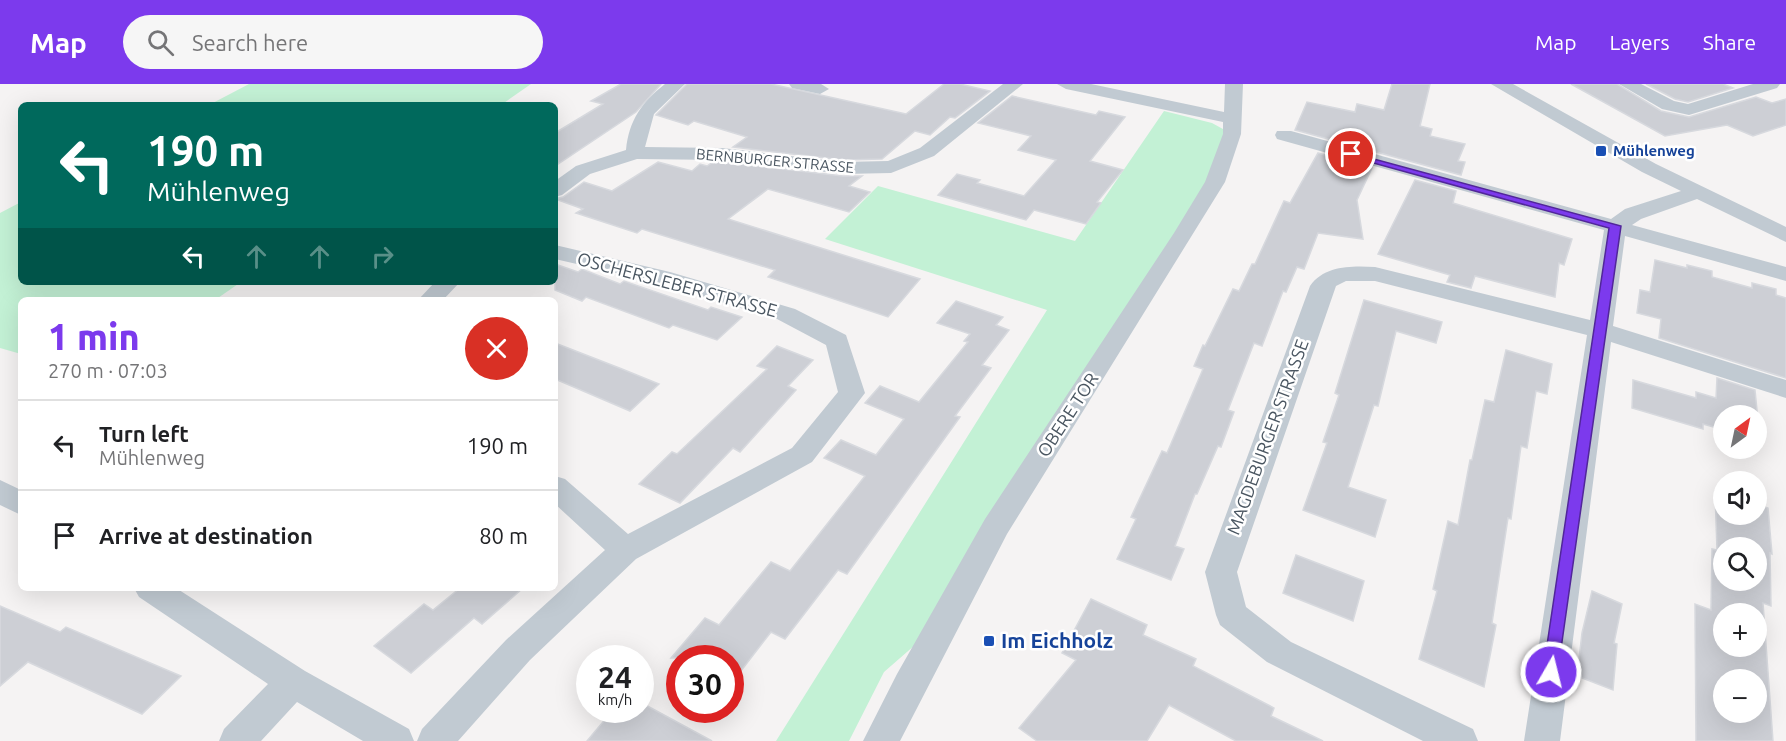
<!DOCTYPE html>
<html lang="en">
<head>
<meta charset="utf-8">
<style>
  body { margin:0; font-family:Ubuntu,sans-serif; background:#f6f6f6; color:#202124; height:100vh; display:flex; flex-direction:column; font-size:22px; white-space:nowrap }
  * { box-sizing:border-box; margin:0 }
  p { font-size:20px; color:#757577 }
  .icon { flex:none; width:33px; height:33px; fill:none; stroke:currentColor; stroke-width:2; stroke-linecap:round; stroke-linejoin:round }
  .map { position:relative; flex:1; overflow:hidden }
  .panel { position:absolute; left:18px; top:213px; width:540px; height:294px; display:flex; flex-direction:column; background:#fff; border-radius:9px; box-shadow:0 6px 24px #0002 }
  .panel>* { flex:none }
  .guide { position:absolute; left:18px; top:18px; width:540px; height:183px; border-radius:9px; box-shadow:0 6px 24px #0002; background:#00695c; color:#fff; overflow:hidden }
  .needle { width:39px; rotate:33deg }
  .controls { position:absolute; left:1713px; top:321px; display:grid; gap:12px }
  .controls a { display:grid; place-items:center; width:54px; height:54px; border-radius:50%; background:#fff; box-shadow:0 6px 24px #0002; font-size:30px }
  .speed { position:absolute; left:576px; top:561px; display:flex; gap:12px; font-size:30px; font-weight:700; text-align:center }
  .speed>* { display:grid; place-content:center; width:78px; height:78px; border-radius:50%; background:#fff; box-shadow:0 6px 24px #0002; line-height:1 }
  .speed small { font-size:15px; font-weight:400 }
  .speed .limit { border:9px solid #d22; background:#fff; color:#111 }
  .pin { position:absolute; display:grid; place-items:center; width:51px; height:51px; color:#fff; margin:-26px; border:3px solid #fff; border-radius:50%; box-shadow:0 2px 6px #0007 }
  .me { position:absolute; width:66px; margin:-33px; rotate:8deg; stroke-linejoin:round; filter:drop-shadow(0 0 4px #0008) }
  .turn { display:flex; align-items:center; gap:21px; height:126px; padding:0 30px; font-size:27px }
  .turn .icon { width:78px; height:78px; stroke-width:2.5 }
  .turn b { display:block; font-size:42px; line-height:51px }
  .lanes { display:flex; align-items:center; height:57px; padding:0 30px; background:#0003; justify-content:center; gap:30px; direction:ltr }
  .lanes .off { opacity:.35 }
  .round { display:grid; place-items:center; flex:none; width:63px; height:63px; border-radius:32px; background:#f6f6f6 }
  .headline { display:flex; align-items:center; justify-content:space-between; height:102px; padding:0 30px }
  h1 { font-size:36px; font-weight:800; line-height:45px; color:#7c3aed }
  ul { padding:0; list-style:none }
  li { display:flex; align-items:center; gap:18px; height:90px; padding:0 30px; border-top:2px solid #e0e0e0 }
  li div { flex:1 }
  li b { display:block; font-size:22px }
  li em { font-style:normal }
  header { display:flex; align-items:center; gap:36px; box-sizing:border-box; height:84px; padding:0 30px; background:#7c3aed; color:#fff }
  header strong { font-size:28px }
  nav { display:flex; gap:33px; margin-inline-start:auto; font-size:21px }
  .search { width:420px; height:54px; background:#f6f6f6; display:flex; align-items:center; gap:15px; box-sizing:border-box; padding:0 21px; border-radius:33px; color:#757577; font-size:22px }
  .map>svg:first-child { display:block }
</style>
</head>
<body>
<header>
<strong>Map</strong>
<div class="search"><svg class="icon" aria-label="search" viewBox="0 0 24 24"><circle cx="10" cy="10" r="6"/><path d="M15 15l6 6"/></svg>Search here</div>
<nav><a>Map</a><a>Layers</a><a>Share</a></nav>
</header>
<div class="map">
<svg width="1786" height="657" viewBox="0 0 1786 657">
  <rect width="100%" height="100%" fill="#f5f3f3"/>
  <!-- green -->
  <g fill="#c3f1d5">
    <polygon points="249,0 531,0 501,21 209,21"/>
    <polygon points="1164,27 1212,39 1232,50 1215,98 946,534 884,588 849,657 776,657 1047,226 825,155 878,102 1075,157"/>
    <polygon points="21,118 21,198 241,198 215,216 21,216 21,270 0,264 0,129"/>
  </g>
  <!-- building -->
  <g fill="#cdcfd5" stroke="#d7d9de" stroke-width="1.5" fill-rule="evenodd">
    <polygon points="621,0 661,0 636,28 555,82 555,49 603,20 591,17"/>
    <polygon points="687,0 771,0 906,30 944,0 960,0 990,7 955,34 950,33 930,51 915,47 882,75 843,76 733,63 747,53 694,37 688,41 656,31"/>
    <polygon points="1392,0 1430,0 1420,42 1432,45 1430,52 1465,60 1458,77 1465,78 1461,91 1295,46 1307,18 1355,28 1357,20 1384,26"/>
    <polygon points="1571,0 1617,0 1661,27 1689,33 1756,13 1772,19 1786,15 1786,41 1753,52 1727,41 1665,52"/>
    <polygon points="1646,0 1723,0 1733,4 1688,18 1675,15"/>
    <polygon points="1012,12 1096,31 1099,27 1125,33 1090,77 1123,86 1097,118 1101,119 1086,140 1034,126 1026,136 938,111 957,90 980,96 977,99 1024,112 1056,76 1018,66 1031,52 978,39"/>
    <polygon points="1318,69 1372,84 1357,116 1363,155 1318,149 1304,185 1297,183 1286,208 1283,207 1262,262 1254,259 1228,326 1234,328 1221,363 1218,362 1197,410 1195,410 1175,462 1184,465 1171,496 1117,475 1136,435 1131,433 1162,367 1167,369 1203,285 1194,282 1203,261 1205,262 1233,205 1239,207 1252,180 1255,180 1284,117 1290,119"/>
    <polygon points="658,78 692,87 700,80 707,82 713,78 722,78 843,92 862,92 849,102 870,108 849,128 768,105 728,135 920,195 888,233 768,193 775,186 642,145 637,149 576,129 583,125 555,115 563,113 584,98 612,107"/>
    <polygon points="1415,96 1456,107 1453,119 1572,155 1564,181 1559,179 1555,213 1475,192 1471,204 1447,198 1450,191 1378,170"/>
    <polygon points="1655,176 1687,184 1687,181 1712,187 1712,193 1752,204 1752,199 1776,205 1776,211 1786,214 1786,294 1659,254 1661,235 1637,229 1640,206 1650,208"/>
    <polygon points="555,180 578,188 582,185 620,200 624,197 708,226 711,223 742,233 717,256 673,241 669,244 586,213 582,217 555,206"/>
    <polygon points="1364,216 1442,238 1436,259 1396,247 1378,322 1374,321 1348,403 1386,416 1375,453 1303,426 1327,359 1323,358 1339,311 1335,309"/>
    <polygon points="956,217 1003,233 996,241 1009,246 982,281 991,284 955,332 960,333 847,490 838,486 785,555 771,548 730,601 730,574 671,574 705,534 719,541 771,478 790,487 865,392 824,374 841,356 876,371 904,335 865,319 880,302 919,318 968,258 964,257 970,250 937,239"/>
    <polygon points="555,259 622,285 659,300 630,327 555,295"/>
    <polygon points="777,262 813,276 788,302 796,306 740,368 733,364 680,419 639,400 672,368 677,370 767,285 757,282"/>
    <polygon points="1506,266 1552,280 1547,310 1536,307 1527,364 1521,362 1511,435 1508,434 1492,539 1496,541 1484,603 1419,575 1437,507 1433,505 1448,437 1458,441 1470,376 1472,376 1485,316 1494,318"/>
    <polygon points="1717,294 1755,306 1760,357 1756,356 1756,332 1724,332 1724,346 1703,340 1703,345 1632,324 1633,296 1696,314 1696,308 1716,314"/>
    <path d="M 1715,407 L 1724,410 L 1724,430 L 1756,430 L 1756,420 L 1768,424 L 1772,470 L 1770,469 L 1771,522 L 1763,519 L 1773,657 L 1696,657 L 1695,520 L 1711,526 L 1712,465 L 1717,466 ZM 1724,464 L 1756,464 L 1756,496 L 1724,496 ZM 1724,530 L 1756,530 L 1756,562 L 1724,562 ZM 1724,596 L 1756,596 L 1756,628 L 1724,628 Z"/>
    <polygon points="1296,471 1364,497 1353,537 1283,509"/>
    <polygon points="460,504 523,504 482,540 474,534 411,589 374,562 424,520 433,526"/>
    <polygon points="1592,507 1622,520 1614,559 1617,560 1613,606 1577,592 1582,549"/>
    <polygon points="1091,515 1147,541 1143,551 1196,575 1193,582 1274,624 1271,632 1323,657 1236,657 1169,621 1147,657 1037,657 1019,644 1076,576 1062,569"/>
    <polygon points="0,522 60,548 66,543 181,592 142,630 28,578 0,602"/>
    <polygon points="640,618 712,657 587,657 613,626 640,626"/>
  </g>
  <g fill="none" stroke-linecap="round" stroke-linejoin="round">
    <!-- minor -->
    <g fill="#c1cad2" fill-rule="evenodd">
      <path d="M 665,0 L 685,0 L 654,30 L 645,63 L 722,64 L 843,78 L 888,77 L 920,64 L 1003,0 L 1023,0 L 934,72 L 891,89 L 843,90 L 722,76 L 637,75 L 590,90 L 562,111 L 555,113 L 555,97 L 576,82 L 626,66 C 629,36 642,18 665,0 Z"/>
      <polygon points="789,0 821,0 829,5 820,10 792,4"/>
      <polygon points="1057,0 1091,0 1224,28 1225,0 1243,0 1241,50 1225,98 1007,450 900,657 863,657 897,590 985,435 1174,149 1205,98 1223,50 1223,38 1066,5"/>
      <path d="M 1491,0 L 1513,0 L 1656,80 L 1786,143 L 1786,158 L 1697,115 L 1641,135 L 1632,141 L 1786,183 L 1786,197 L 1625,152 L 1613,242 L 1786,296 L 1786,314 L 1611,258 L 1560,657 L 1524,657 L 1587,251 L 1375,197 L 1346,197 L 1336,202 L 1237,488 L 1246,523 L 1291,558 L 1473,645 L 1478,657 L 1423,657 L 1267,578 L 1220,541 L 1216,531 L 1205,488 L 1310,202 C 1325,181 1352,182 1375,183 L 1590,236 L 1604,146 L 1277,55 L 1275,51 L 1277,47 L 1291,47 L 1611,135 L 1625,125 L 1681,107 L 1642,88 Z"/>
      <polygon points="1619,0 1641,0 1674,17 1688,20 1753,0 1780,0 1777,4 1689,31 1662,25"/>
      <polygon points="555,161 670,188 795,225 846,251 865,309 812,378 636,475 530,576 458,657 417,657 422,645 506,556 605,466 555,420 555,392 565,395 628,450 792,364 838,308 826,261 777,235 655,198 555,175"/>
      <polygon points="435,198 460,198 443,216 418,216"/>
      <polygon points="0,396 21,406 21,431 0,421"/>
      <polygon points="134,504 176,504 305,587 409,645 414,657 363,657 297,618 261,657 219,657 224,645 268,600 139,513"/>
    </g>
  </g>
  <!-- route -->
  <polygon fill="#7c3aed" stroke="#51269a" stroke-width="1.5" points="1348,68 1621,142 1557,593 1551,595 1545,593 1543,588 1609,144 1348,72"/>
  <!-- markers -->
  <g fill="#1a4fb4" stroke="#fff" stroke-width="2">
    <rect x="1595" y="61" width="12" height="12" rx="3"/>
    <rect x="983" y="551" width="12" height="12" rx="3"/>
  </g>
  <g text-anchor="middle" stroke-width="5" stroke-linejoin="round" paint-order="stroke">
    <!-- far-transit labels -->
    <g font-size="15" font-weight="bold" fill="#164399" stroke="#fff" text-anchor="start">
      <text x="1613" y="72">Mühlenweg</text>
    </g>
    <!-- far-street labels -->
    <g font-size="15" fill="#4a5661" stroke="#fff">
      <text transform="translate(775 77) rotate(5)" y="5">BERNBURGER STRASSE</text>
    </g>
    <!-- street labels -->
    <g font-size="18" fill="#4a5661" stroke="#fff">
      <text transform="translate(677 201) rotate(15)" y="6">OSCHERSLEBER STRASSE</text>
      <text transform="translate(1068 331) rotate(-57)" y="6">OBERE TOR</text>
      <text transform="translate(1268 353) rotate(-70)" y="6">MAGDEBURGER STRASSE</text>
    </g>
    <!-- near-transit labels -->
    <g font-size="21" font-weight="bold" fill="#164399" stroke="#fff" text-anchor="start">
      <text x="1001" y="564">Im Eichholz</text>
    </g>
  </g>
</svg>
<div class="controls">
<a><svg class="needle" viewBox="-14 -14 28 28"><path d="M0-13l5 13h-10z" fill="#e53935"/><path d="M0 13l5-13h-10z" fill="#757577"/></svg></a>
<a><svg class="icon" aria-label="sound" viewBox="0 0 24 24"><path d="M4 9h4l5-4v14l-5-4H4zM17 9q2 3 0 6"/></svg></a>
<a><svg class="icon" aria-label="search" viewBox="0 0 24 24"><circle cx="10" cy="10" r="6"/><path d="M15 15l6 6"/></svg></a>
<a>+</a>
<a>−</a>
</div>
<div class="speed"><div>24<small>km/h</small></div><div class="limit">30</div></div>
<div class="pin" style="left:1351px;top:70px;background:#d93025"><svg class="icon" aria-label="arrive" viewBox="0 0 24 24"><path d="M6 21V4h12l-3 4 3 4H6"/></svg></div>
<svg class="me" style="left:1551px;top:588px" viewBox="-20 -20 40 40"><circle r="17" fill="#7c3aed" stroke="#fff" stroke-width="3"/><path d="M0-11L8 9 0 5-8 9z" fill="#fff"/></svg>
<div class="guide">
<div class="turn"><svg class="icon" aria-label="left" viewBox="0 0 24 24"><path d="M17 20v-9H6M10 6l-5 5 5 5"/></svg><div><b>190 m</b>Mühlenweg</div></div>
<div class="lanes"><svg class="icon" aria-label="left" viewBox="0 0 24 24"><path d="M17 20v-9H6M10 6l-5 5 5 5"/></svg><svg class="icon off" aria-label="ahead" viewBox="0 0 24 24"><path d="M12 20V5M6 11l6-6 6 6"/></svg><svg class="icon off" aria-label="ahead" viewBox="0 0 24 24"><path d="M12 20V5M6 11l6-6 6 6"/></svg><svg class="icon off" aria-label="right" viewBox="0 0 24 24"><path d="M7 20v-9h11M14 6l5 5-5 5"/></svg></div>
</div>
<section class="panel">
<div class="headline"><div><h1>1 min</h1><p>270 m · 07:03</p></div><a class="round" style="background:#d93025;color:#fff"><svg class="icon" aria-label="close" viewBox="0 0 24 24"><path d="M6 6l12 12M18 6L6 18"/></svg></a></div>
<ul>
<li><svg class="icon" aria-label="left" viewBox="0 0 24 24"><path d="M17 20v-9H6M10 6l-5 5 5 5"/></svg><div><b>Turn left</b><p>Mühlenweg</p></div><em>190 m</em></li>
<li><svg class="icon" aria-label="arrive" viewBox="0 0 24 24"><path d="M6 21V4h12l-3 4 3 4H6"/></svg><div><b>Arrive at destination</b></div><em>80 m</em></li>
</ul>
</section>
</div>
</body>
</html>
